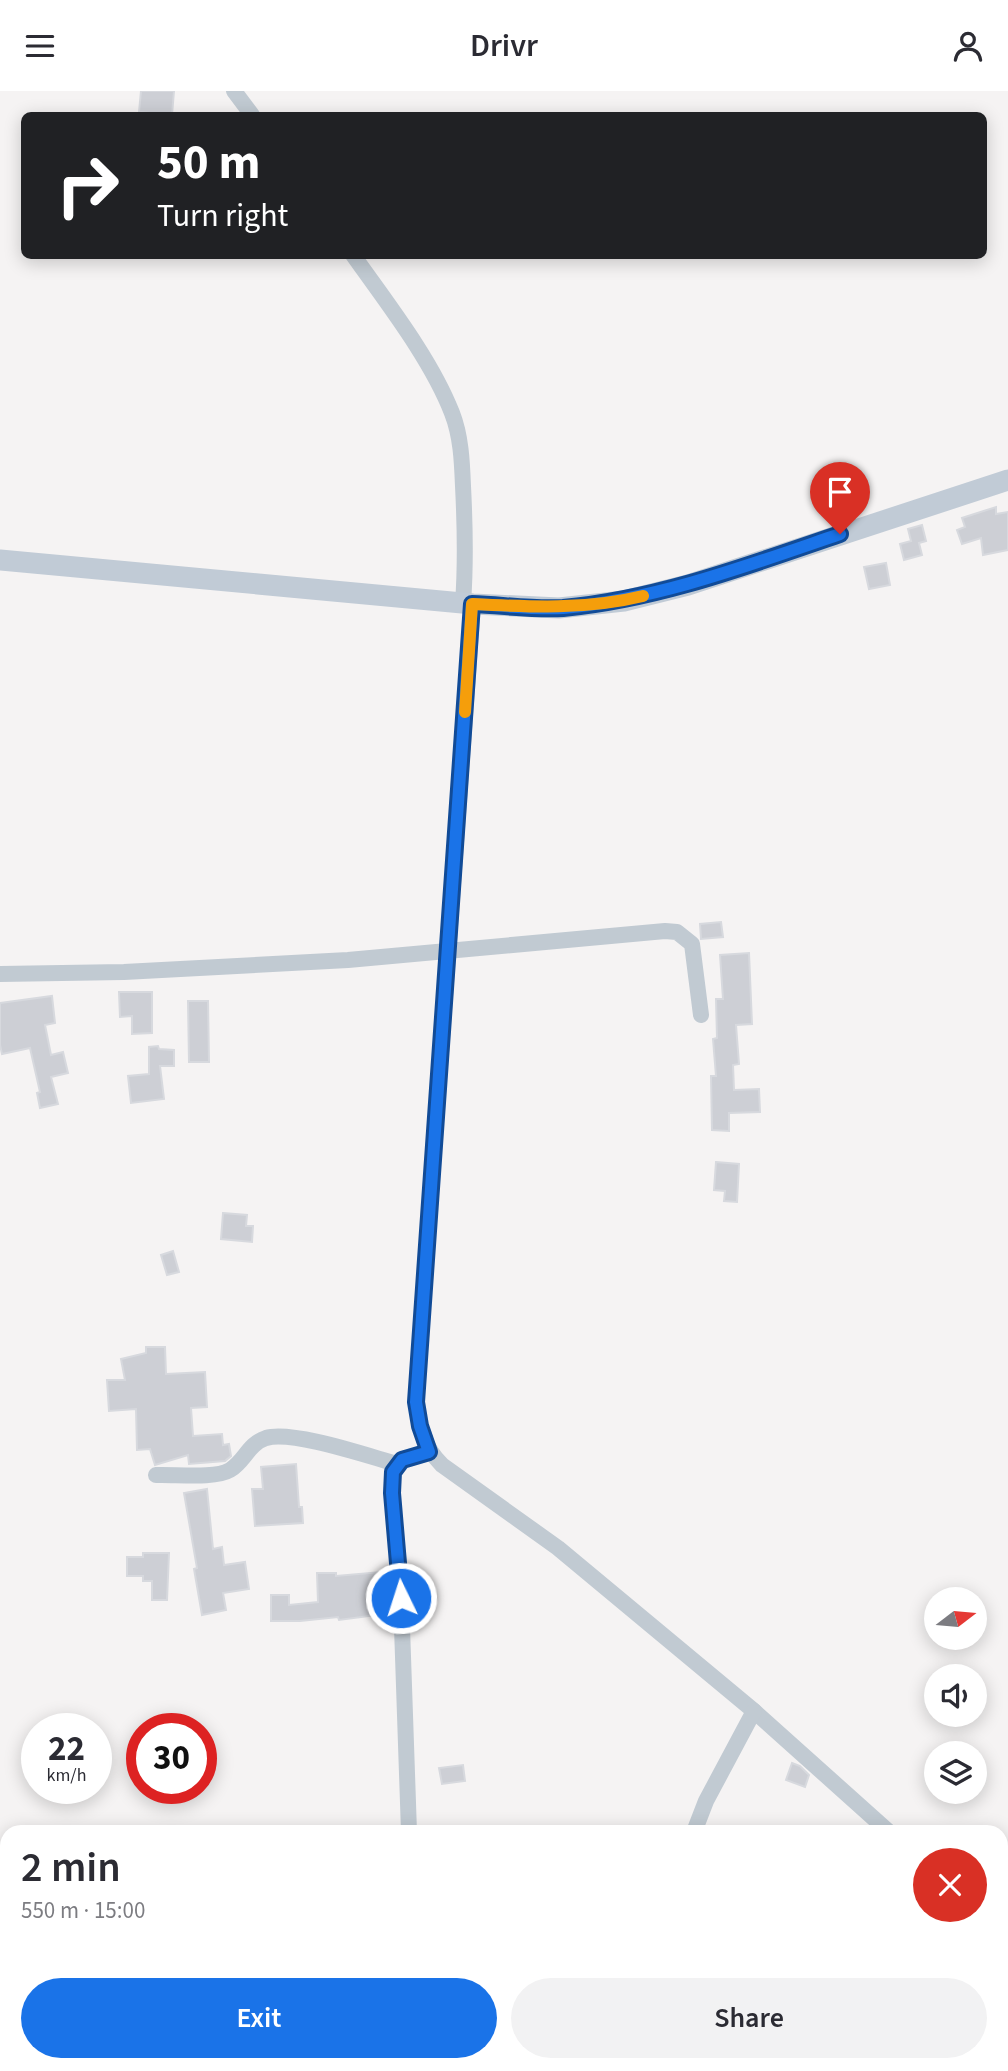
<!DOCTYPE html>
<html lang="en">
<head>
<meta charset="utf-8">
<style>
  body { margin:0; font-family:"Source Sans 3",sans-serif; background:#f2f2f3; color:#2b2b33; height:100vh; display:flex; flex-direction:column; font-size:26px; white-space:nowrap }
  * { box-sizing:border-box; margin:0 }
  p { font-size:23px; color:#7c7c81 }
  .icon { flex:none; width:38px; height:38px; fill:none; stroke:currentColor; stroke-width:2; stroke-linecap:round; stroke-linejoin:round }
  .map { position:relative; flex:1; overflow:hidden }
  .side { position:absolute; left:0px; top:1734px; width:1008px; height:247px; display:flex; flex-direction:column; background:#fff; border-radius:21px 21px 0 0; box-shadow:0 4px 18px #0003 }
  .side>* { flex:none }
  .top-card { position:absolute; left:21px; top:21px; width:966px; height:147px; border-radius:10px; box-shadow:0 4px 18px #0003; background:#202124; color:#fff; overflow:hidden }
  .needle { width:46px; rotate:74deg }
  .fabs { position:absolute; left:924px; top:1496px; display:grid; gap:14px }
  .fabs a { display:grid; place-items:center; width:63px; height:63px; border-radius:50%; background:#fff; box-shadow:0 4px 18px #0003; font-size:35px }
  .speed { position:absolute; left:21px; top:1622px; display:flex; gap:14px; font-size:35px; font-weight:700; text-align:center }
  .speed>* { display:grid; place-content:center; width:91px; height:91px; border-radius:50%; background:#fff; box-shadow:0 4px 18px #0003; line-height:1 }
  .speed small { font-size:18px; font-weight:400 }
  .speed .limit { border:10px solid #d22; background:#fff; color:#111 }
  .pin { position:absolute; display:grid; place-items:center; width:60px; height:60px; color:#fff; margin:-72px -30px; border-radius:50% 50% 50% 0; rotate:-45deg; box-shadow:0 0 7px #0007 }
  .pin .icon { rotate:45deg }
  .me { position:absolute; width:77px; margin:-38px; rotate:356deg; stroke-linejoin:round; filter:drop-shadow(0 0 5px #0008) }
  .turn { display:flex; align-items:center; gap:24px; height:147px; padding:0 21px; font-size:32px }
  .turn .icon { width:91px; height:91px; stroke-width:2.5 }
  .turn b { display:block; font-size:49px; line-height:60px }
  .round { display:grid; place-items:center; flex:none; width:74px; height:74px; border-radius:37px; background:#f2f2f3 }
  .head { display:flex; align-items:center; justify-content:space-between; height:119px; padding:0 21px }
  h1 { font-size:42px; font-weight:600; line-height:52px }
  .cta { display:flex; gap:14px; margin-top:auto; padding:14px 21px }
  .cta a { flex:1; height:80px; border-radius:42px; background:#1a73e8; color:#fff; font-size:28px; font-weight:600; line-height:80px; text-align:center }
  .cta a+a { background:#f2f2f3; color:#2b2b33 }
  header { display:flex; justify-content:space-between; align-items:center; height:91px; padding:0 21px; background:#fff; font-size:32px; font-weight:600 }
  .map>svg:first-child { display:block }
</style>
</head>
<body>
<header><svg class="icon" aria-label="menu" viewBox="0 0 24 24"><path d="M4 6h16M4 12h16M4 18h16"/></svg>Drivr<svg class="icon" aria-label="person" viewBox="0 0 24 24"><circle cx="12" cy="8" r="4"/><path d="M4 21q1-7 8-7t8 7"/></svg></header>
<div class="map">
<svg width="1008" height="1980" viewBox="0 0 1008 1980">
  <rect width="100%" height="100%" fill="#f5f3f3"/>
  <!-- building -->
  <g fill="#cdcfd5" stroke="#d7d9de" stroke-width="2">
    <polygon points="141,0 174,0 172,24 139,21"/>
    <polygon points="996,416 996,423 1008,421 1008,459 983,464 981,447 962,453 957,439 965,436 962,427"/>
    <polygon points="922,434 926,450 919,452 922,464 904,469 900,453 911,450 908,438"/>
    <polygon points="886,472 890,494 869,498 864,476"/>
    <polygon points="721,831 723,846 701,848 700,833"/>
    <polygon points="749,862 752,933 736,934 739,973 733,974 734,999 759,998 760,1021 729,1022 729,1040 712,1039 711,985 716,985 713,948 717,947 716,908 723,908 720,864"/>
    <polygon points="119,901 152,901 152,942 132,943 132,925 120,926"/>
    <polygon points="52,905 55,932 45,934 51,964 63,961 68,982 51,986 58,1013 40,1017 37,1002 40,1001 30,957 2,963 0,954 0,912"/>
    <polygon points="188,910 208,910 209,971 189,971"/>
    <polygon points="158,955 159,958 174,959 174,975 160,975 164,1008 131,1012 128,985 149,983 149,956"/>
    <polygon points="716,1071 739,1073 737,1111 724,1110 725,1100 714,1099"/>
    <polygon points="223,1122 247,1124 246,1135 253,1135 252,1151 221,1148"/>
    <polygon points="173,1160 179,1181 167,1184 161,1164"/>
    <polygon points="146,1256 165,1256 166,1283 205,1281 207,1316 191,1317 193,1345 222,1343 223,1354 229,1353 231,1365 225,1370 189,1373 188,1364 155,1374 150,1358 137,1359 136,1318 109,1320 107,1289 125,1289 121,1268 146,1262"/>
    <polygon points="296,1373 299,1416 302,1416 303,1432 255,1435 252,1398 263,1398 261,1376"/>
    <polygon points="207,1398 213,1458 222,1456 224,1474 245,1471 249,1498 223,1502 226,1519 202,1524 194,1478 197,1477 184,1402"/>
    <polygon points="143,1462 169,1462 167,1509 152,1509 152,1490 143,1490 143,1485 127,1485 127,1466 143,1466"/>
    <polygon points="381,1481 385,1523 339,1529 338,1526 300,1530 271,1530 271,1504 289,1504 289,1514 318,1511 317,1482 336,1482 336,1485"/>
    <polygon points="792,1672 800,1675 809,1684 805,1696 786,1689"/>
    <polygon points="463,1674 465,1690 442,1693 439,1677"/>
  </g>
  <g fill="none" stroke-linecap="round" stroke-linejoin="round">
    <!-- street -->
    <g stroke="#c1cad2" stroke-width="16">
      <polyline points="234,0 252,24"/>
      <path d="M 353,164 C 387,212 431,268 452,322 C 461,345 462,370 463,395 C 465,434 466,472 463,512"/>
      <path d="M 473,513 L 416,1311 C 420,1337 423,1355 442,1374 L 558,1457 L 754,1620 L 889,1741"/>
      <polyline points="0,883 124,881 348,869 665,840 677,841 692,853 701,924"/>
      <path d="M 156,1384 C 174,1383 215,1388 230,1379 C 245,1370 248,1353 266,1347 C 292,1339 368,1365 397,1373"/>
      <polyline points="409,1741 401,1507 392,1402 393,1381 402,1369 429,1361"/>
      <polyline points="694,1741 706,1710 754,1620"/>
      <polyline points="1001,1834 1008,1840"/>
      <polyline points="528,1974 528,1980"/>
      <polyline points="418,1980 418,1974"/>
      <polyline points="731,1980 731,1974"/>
    </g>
    <!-- secondary -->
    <polyline stroke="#c1cbd6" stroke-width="21" points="0,469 473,513 559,517 624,510 688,494 1008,389"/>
  </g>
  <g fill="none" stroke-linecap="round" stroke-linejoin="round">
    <defs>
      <path id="route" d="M 401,1507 L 392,1402 L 393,1381 L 402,1369 L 429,1361 L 420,1335 L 416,1311 L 472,513 C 502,514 534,519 563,517 C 659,508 749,474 840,443"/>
    </defs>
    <!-- route casing -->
    <use href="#route" stroke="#114b97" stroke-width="18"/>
    <!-- route -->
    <use href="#route" stroke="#1a73e8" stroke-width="12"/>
    <!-- slow -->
    <path stroke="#f59e0b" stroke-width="12" d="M 465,621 L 472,513 C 530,516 586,519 643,505"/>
  </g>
</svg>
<div class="fabs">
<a><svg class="needle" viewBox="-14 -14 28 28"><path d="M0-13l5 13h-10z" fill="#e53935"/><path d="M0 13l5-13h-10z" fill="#7c7c81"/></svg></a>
<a><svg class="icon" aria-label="sound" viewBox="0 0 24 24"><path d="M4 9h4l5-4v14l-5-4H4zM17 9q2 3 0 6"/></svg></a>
<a><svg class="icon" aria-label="layers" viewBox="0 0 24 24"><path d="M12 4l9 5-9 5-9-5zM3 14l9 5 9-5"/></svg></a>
</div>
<div class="speed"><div>22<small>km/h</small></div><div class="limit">30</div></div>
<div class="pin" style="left:840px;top:443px;background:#d93025"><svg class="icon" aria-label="arrive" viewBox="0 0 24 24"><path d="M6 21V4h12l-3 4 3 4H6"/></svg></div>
<svg class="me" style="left:401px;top:1507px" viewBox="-20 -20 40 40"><circle r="17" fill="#1a73e8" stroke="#fff" stroke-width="3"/><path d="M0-11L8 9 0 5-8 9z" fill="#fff"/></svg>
<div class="top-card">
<div class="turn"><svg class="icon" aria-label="right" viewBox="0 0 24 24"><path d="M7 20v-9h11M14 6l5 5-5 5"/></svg><div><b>50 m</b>Turn right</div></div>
</div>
<section class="side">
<div class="head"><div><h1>2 min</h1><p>550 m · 15:00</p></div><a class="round" style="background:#d93025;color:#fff"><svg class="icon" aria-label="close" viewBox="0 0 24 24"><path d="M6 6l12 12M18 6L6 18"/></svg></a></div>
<div class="cta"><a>Exit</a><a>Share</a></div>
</section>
</div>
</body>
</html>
